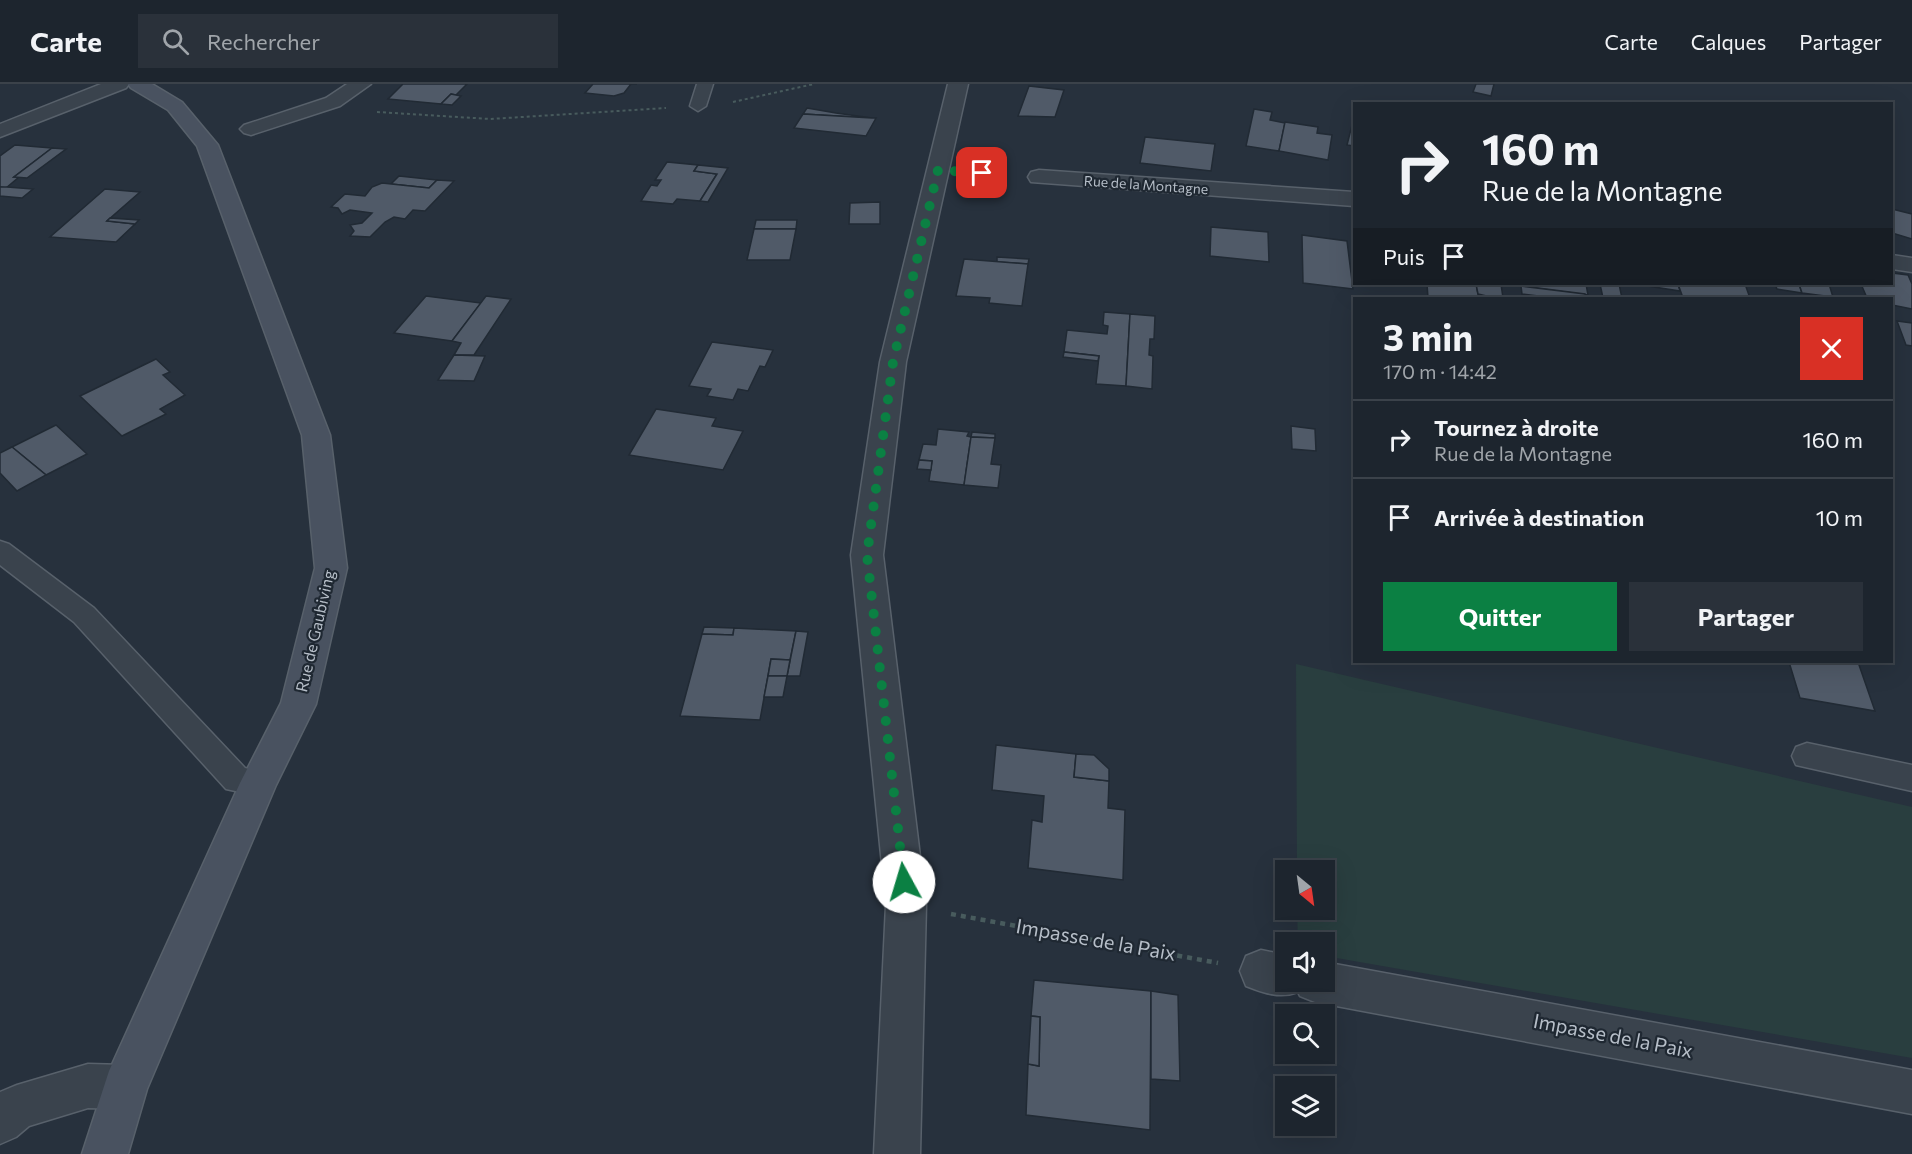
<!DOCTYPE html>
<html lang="fr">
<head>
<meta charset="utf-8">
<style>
  body { margin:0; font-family:Commissioner,sans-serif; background:#2a313a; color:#f1f3f6; height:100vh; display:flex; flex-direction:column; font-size:22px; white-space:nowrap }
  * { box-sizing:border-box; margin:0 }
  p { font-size:20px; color:#a0a5aa }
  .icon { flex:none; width:33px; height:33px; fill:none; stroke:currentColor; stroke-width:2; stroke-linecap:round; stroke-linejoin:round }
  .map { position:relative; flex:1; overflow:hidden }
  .side { position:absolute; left:1353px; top:213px; width:540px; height:366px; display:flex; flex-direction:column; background:#1d252e; border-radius:0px; box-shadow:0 6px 24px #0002,0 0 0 2px #3b424a }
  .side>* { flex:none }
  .top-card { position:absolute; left:1353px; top:18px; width:540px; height:183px; border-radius:0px; box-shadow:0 6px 24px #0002,0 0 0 2px #3b424a; background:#1d252e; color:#f1f3f6; overflow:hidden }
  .needle { width:39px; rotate:151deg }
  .fabs { position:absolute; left:1275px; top:776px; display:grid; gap:12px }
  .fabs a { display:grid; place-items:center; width:60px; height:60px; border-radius:0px; background:#1d252e; box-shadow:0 6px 24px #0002,0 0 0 2px #3b424a; font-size:30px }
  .pin { position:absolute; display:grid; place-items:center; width:51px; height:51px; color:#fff; margin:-26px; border-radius:12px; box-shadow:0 3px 9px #0006 }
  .me { position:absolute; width:66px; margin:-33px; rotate:354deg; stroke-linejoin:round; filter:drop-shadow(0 0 4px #0008) }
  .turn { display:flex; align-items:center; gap:21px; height:126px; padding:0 30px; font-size:27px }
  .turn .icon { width:78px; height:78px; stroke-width:2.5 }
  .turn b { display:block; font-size:42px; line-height:51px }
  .then { display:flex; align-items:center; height:57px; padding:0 30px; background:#0003; gap:12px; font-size:22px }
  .round { display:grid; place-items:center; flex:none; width:63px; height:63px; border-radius:0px; background:#2a313a }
  .headline { display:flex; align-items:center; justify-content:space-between; height:102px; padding:0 30px }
  h1 { font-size:36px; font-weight:700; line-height:45px }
  .cta { display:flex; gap:12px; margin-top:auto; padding:12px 30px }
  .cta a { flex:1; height:69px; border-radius:0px; background:#0b8043; color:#fff; font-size:24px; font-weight:700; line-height:69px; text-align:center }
  .cta a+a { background:#2a313a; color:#f1f3f6 }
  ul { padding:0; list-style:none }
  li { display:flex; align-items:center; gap:18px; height:78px; padding:0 30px; border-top:2px solid #3b424a }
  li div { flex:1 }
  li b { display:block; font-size:22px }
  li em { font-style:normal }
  header { display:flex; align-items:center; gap:36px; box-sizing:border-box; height:84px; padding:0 30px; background:#1d252e; border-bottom:2px solid #3b424a }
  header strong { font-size:28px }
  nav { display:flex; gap:33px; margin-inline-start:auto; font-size:21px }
  .search { width:420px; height:54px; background:#2a313a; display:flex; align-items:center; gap:15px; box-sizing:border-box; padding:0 21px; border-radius:0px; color:#a0a5aa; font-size:22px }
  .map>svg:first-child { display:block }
</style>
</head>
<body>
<header>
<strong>Carte</strong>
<div class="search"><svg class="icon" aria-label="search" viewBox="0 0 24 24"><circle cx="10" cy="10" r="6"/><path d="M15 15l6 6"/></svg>Rechercher</div>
<nav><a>Carte</a><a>Calques</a><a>Partager</a></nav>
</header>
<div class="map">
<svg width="1912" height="1070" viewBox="0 0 1912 1070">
  <rect width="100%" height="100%" fill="#27313d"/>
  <!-- green -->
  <polygon fill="#293e3f" points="1296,580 1912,723 1912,974 1325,872 1324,858 1298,858 1297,825 1324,825 1324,786 1297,786"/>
  <!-- building -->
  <g fill="#505a68" stroke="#212a34" stroke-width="1.5">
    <polygon points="403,0 467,0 456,11 451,10 441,20 388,15"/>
    <polygon points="593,0 637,0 631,0 624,9 614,12 585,9"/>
    <polygon points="1476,0 1494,0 1491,12 1473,8"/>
    <polygon points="1029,2 1064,6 1055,33 1018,32"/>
    <polygon points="451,10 461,12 452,21 441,20"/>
    <polygon points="807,24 836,29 872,34 803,30"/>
    <polygon points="1254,25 1272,28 1270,36 1285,39 1279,67 1246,62"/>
    <polygon points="803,30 872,34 876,34 866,52 794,44"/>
    <polygon points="1285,38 1318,43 1317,49 1332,51 1328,76 1279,67"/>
    <polygon points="1352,41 1354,42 1354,62 1347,61"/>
    <polygon points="1145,53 1215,60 1211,87 1140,79"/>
    <polygon points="15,61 52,64 14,93 19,93 6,104 0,103 0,72"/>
    <polygon points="52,64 66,65 27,94 14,93"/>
    <polygon points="667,78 698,81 694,87 717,90 700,117 677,115 673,120 641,117 651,101 657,102 661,96 655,96"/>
    <polygon points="698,81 728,84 708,118 700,117 717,90 694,87"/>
    <polygon points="399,92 437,96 429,104 391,100"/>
    <polygon points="437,96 454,97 425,127 413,126 405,135 394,133 385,138 370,153 350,152 354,147 350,141 362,139 372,129 350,126 342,130 338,124 331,123 345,110 365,112 372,103 382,99 429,104"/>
    <polygon points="0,103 7,103 33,105 22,114 0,112"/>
    <polygon points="105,105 140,108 107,137 135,140 116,158 50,153"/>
    <polygon points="880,118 880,140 849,140 850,119"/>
    <polygon points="1892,125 1912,130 1912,155 1892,149"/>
    <polygon points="110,134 139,136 135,140 107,137"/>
    <polygon points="756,136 797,136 796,145 754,145"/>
    <polygon points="1211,143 1268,148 1269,178 1210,172"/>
    <polygon points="754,145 796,145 790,176 747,176"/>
    <polygon points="1302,151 1347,157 1353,205 1303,199"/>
    <polygon points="997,173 1029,175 1028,180 997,178"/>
    <polygon points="964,175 1028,180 1022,222 989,219 990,214 956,212"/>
    <polygon points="1892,189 1908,191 1912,200 1912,225 1892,221 1892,214 1867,214 1861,200 1892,200"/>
    <polygon points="1427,200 1476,200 1478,210 1487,212 1487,214 1428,214"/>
    <polygon points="1476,200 1501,200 1503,214 1487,214 1487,212 1478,210"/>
    <polygon points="1534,200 1586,200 1588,211 1535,204"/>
    <polygon points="1600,200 1619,200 1622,214 1603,214"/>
    <polygon points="1635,200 1678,200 1680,207"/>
    <polygon points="1678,200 1745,200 1750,214 1683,214"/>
    <polygon points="1775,200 1799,200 1802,209 1777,205"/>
    <polygon points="1799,200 1829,200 1833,213 1802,209"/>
    <polygon points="1521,202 1585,210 1586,214 1555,214 1522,210"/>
    <polygon points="426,212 481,219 452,257 394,249"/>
    <polygon points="486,212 511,215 474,271 454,271 461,259 452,257"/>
    <polygon points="1104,228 1130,230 1126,302 1096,300 1099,272 1064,268 1067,246 1107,250 1108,242 1103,241"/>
    <polygon points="1130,230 1155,232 1154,255 1150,255 1149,271 1153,272 1152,305 1126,302"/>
    <polygon points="1897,237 1912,239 1912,262 1906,261"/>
    <polygon points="712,258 773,266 765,283 760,282 748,307 738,305 733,316 707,312 711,305 689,302"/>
    <polygon points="1064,268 1099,272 1098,277 1063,273"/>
    <polygon points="454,271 485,272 474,297 438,296"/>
    <polygon points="156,275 170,288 163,291 185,311 160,325 166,330 122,352 80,312"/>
    <polygon points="656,325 716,334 712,342 743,347 723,386 629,371"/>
    <polygon points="56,341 87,370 46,391 12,363"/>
    <polygon points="1291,342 1315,345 1316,367 1292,365"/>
    <polygon points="938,345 969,348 967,352 971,353 964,401 929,397 932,377 919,376 923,360 936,361"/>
    <polygon points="972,348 995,350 995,354 971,353"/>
    <polygon points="971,353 995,354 991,380 1001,381 998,404 964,401"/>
    <polygon points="12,363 46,391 17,407 0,389 0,369"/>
    <polygon points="919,376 932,377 931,386 917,385"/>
    <polygon points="704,543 734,544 733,551 702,550"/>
    <polygon points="734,544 796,547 790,576 771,575 760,636 680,632 702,550 733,551"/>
    <polygon points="796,547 808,548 800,592 787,592"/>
    <polygon points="771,575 790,576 787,592 768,592"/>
    <polygon points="1789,578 1858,578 1875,627 1800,614"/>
    <polygon points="768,592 787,592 783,613 764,613"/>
    <polygon points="996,661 1076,670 1074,693 1109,697 1108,724 1125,726 1123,796 1028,784 1032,736 1042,738 1044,712 992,706"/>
    <polygon points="1076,670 1094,671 1109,685 1109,697 1074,693"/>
    <polygon points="1034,896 1151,907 1150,1046 1026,1031 1028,980 1039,982 1040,933 1031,932"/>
    <polygon points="1151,907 1178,911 1180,997 1151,995"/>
    <polygon points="1031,932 1040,933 1039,982 1028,980"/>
  </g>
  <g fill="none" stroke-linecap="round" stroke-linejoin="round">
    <defs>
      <g id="lane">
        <polygon points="697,0 713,0 706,22 698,27 690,22"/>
        <polygon points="0,457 9,460 94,524 245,684 270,690 274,699 270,708 259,712 226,705 74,538 0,481"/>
        <polygon points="1807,659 1912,681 1912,707 1796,681 1792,672 1796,663"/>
      </g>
      <g id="street">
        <polygon points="101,0 129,0 126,4 0,53 0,40"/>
        <polygon points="347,0 371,0 340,22 251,51 244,49 240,45 244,41 326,14"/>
        <polygon points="948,0 968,0 906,278 883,471 926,821 920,1070 874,1070 886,821 851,471 880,278"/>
        <polygon points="1039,86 1354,108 1354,122 1031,98 1028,93 1031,88"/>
        <polygon points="1892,171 1912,174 1912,188 1892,185"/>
        <path d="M 1261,866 L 1286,871 L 1286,897 L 1324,897 L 1324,878 L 1912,986 L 1912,1030 L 1315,918 L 1300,912 L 1298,908 C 1280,915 1264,909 1246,902 L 1240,887 L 1246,872 Z"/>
        <polygon points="88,980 125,981 141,987 147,1003 141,1019 125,1025 88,1024 29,1042 16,1053 0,1060 0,1008 17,1001"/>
      </g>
      <polygon id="secondary" points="128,0 152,0 182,18 218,61 330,351 347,484 316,620 276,701 147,1005 128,1070 82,1070 109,987 240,699 281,619 315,484 302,351 197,62 168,26 131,4"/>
    </defs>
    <!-- lane casing -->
    <use href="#lane" stroke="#58616b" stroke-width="3"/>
    <!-- street casing -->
    <use href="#street" stroke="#58616b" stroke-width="3"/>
    <!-- secondary casing -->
    <use href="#secondary" stroke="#58616b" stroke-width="3"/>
    <!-- path-far1 -->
    <g stroke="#485b5d" stroke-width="2" stroke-dasharray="3 3" stroke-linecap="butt">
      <polyline points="733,18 814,0"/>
      <polyline points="377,28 490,35 666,24"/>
      <polyline points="974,89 1008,91"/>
    </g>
    <!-- path -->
    <polyline stroke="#485b5d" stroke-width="4.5" stroke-dasharray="5 5" stroke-linecap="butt" points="951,830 1218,879"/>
    <!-- lane -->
    <use href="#lane" fill="#3a434d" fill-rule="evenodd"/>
    <!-- street -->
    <use href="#street" fill="#3a434d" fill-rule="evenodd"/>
    <!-- secondary -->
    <use href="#secondary" fill="#495260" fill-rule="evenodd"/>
  </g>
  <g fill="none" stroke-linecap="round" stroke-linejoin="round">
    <!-- route -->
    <polyline stroke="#0b8043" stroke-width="10" stroke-dasharray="0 18" points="904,798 867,471 893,278 938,86 982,89"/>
  </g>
  <g text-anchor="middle" stroke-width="4.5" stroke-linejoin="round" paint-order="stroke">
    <!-- far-street labels -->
    <g font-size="14" fill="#b6bec8" stroke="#1f2832">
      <text transform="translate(1146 101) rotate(4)" y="5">Rue de la Montagne</text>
    </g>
    <!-- street labels -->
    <g font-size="16" fill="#b6bec8" stroke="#1f2832">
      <text transform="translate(315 547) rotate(-77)" y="6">Rue de Gaubiving</text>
    </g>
    <!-- near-street labels -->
    <g font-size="20" fill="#b6bec8" stroke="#1f2832">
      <text transform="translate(1096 856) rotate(10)" y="7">Impasse de la Paix</text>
      <text transform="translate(1613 952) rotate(11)" y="7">Impasse de la Paix</text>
    </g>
  </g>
</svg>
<div class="fabs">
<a><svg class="needle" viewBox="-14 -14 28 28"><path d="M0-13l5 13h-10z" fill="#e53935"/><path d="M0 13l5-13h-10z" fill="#a0a5aa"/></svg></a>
<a><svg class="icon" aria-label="sound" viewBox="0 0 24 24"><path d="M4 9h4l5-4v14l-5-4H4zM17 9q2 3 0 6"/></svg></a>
<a><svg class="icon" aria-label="search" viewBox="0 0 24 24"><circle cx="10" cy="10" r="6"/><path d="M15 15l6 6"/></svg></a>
<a><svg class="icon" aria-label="layers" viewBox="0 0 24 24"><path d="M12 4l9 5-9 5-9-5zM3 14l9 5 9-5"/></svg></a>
</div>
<div class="pin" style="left:982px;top:89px;background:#d93025"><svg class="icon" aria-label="arrive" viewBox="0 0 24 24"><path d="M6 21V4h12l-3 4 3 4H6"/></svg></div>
<svg class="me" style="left:904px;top:798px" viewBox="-20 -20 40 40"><circle r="19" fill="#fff"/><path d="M0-13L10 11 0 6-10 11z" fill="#0b8043"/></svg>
<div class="top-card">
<div class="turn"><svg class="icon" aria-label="right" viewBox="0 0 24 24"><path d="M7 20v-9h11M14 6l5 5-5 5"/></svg><div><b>160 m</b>Rue de la Montagne</div></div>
<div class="then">Puis<svg class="icon" aria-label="arrive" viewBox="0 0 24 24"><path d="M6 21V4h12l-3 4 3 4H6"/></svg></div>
</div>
<section class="side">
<div class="headline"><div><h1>3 min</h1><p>170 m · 14:42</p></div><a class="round" style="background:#d93025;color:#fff"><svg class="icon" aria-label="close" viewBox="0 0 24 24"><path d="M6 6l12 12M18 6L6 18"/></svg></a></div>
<ul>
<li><svg class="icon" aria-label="right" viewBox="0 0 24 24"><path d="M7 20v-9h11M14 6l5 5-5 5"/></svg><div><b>Tournez à droite</b><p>Rue de la Montagne</p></div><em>160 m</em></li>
<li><svg class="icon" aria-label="arrive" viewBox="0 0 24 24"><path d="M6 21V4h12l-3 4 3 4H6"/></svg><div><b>Arrivée à destination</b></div><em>10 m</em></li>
</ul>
<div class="cta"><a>Quitter</a><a>Partager</a></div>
</section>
</div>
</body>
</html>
